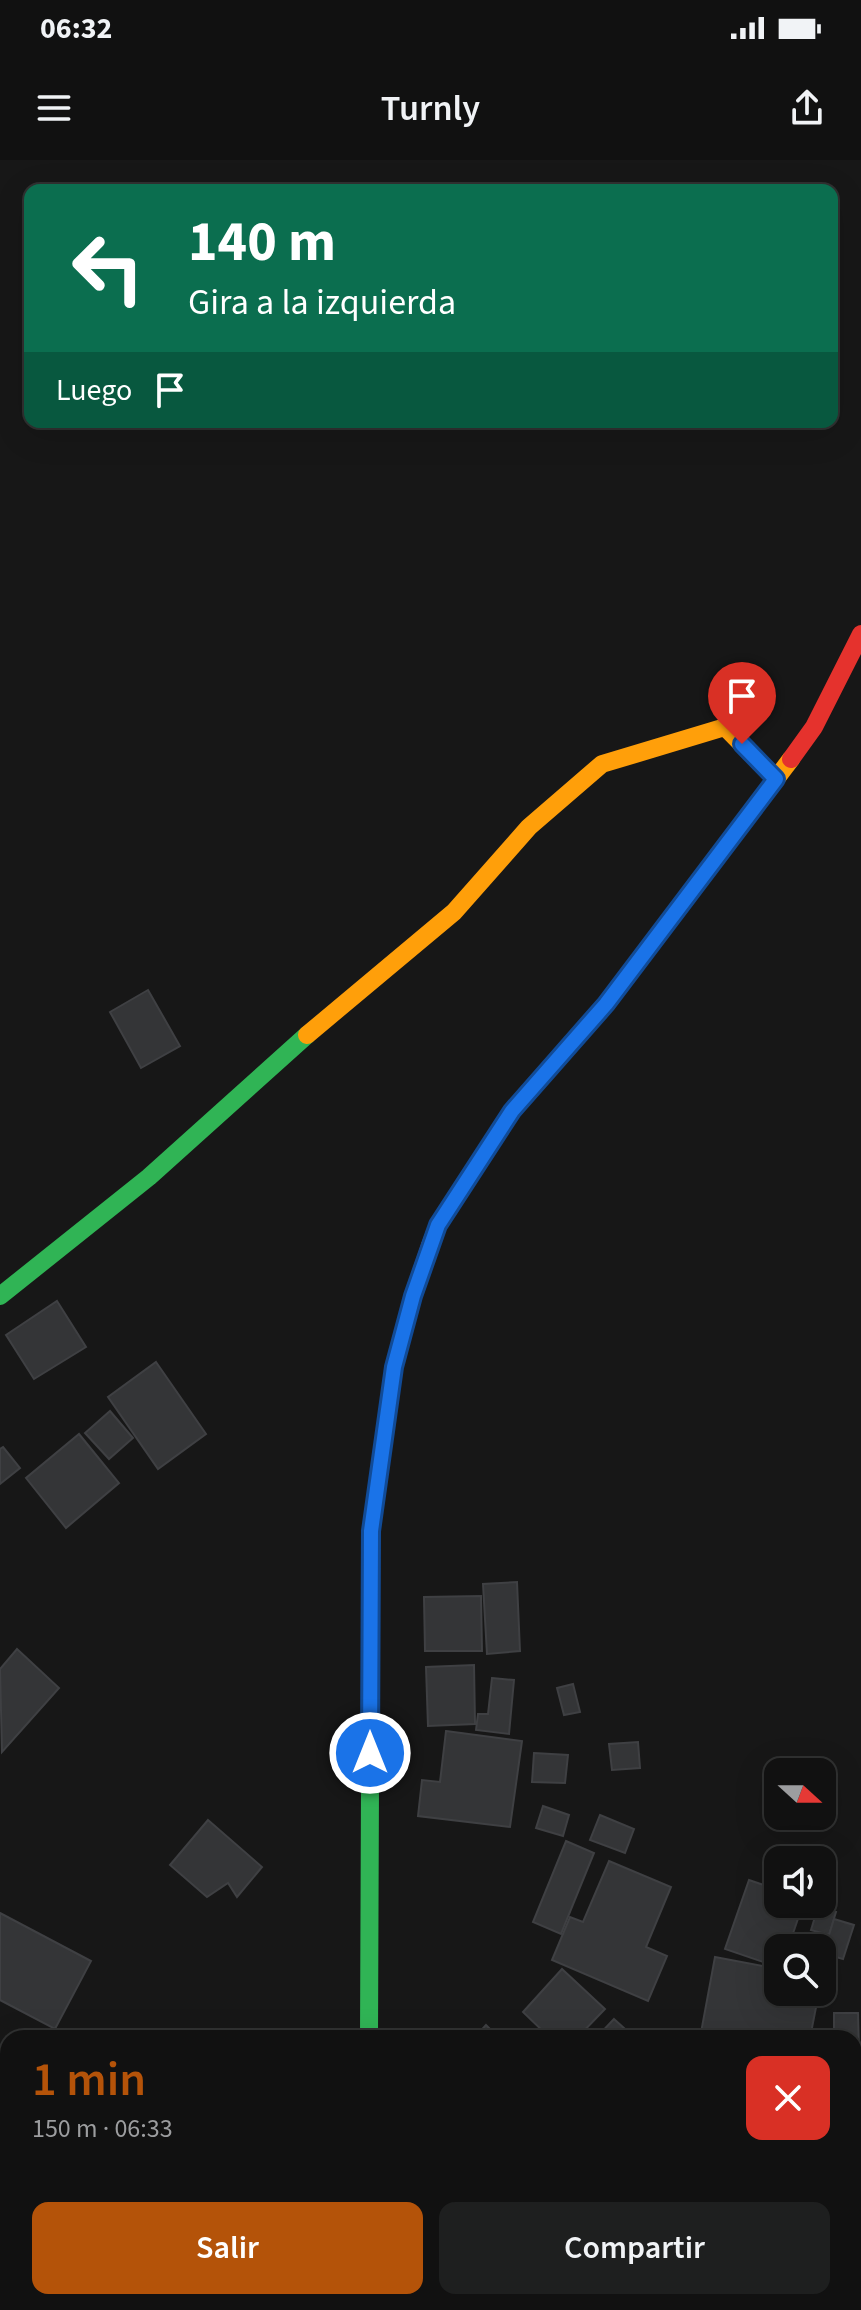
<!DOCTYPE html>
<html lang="es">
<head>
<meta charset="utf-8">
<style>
  body { margin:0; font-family:"Source Sans 3",sans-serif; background:#1e1f1f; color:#f1f3f6; height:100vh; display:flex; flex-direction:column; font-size:30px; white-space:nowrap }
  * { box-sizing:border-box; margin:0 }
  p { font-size:26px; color:#9c9d9f }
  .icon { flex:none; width:44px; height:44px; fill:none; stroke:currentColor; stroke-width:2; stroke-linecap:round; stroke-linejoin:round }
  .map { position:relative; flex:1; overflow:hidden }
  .panel { position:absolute; left:0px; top:1870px; width:862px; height:280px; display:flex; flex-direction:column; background:#111; border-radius:24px 24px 0 0; box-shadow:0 8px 32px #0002,0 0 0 2px #303131 }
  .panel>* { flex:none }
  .guide { position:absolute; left:24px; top:24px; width:814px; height:244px; border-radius:16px; box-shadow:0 8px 32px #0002,0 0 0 2px #303131; background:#0b6e4f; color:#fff; overflow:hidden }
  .needle { width:52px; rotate:111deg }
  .tools { position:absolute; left:764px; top:1598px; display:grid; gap:16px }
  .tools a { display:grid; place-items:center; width:72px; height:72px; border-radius:16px; background:#111; box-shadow:0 8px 32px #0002,0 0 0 2px #303131; font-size:40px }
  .pin { position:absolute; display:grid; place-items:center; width:68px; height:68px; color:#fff; margin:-82px -34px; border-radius:50% 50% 50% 0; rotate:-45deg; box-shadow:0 0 8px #0007 }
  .pin .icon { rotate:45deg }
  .me { position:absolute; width:88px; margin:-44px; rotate:0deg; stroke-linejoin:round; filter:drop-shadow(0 0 6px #0008) }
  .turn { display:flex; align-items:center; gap:28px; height:168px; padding:0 32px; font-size:36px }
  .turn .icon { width:104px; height:104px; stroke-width:2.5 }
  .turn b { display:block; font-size:56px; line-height:68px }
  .then { display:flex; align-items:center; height:76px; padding:0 32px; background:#0003; gap:16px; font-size:30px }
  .round { display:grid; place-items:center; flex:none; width:84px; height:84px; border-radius:16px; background:#1e1f1f }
  .summary { display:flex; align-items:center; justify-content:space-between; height:136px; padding:0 32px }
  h1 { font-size:48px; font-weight:600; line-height:60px; color:#b45309 }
  .action { display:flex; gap:16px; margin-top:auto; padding:16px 32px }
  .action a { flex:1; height:92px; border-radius:16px; background:#b45309; color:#fff; font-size:32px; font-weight:600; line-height:92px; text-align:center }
  .action a+a { background:#1e1f1f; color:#f1f3f6 }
  .status { display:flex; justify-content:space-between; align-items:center; height:56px; padding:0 40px; background:#111; direction:ltr }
  .status svg { height:22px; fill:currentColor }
  header { display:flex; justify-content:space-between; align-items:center; height:104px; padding:0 32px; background:#111; font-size:36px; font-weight:600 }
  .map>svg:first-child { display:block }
</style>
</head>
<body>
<div class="status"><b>06:32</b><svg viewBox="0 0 49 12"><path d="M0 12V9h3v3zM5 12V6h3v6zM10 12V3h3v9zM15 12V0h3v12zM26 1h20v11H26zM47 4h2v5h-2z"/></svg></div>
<header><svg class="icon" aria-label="menu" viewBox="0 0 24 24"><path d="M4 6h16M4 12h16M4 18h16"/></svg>Turnly<svg class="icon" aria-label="share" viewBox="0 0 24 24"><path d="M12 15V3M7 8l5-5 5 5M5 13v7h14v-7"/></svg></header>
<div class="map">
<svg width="861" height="2150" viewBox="0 0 861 2150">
  <rect width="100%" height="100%" fill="#171717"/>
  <!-- building -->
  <g fill="#343537" stroke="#3f4043" stroke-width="2">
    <polygon points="148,830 180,886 141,908 110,852"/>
    <polygon points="57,1141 86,1187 34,1219 6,1175"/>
    <polygon points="156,1202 206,1274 158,1309 108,1237"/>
    <polygon points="110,1251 133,1278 109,1299 85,1273"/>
    <polygon points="79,1274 119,1323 66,1368 26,1318"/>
    <polygon points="3,1287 20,1308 0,1324 0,1289"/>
    <polygon points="517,1422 520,1491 487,1494 483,1424"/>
    <polygon points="481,1436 482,1491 425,1491 424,1437"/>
    <polygon points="17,1489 59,1528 2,1592 0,1509"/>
    <polygon points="474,1505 475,1564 428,1566 426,1507"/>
    <polygon points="492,1518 514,1520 509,1574 476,1570 478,1554 488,1554"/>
    <polygon points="573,1524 580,1552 564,1555 557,1528"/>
    <polygon points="446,1571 522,1581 510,1667 418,1656 422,1620 440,1622"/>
    <polygon points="638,1582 640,1608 612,1610 609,1584"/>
    <polygon points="534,1593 568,1595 565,1623 532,1622"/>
    <polygon points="543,1646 569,1655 563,1676 536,1668"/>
    <polygon points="600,1655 634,1669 625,1693 590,1680"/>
    <polygon points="208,1660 262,1707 237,1737 228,1723 207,1737 170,1705"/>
    <polygon points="566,1681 594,1693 561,1774 533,1762"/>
    <polygon points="609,1701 671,1727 646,1787 667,1796 648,1841 552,1800 570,1757 583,1762"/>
    <polygon points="749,1720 778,1730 778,1744 803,1744 788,1788 778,1788 778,1807 725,1789"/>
    <polygon points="818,1747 836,1752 829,1775 811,1770"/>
    <polygon points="0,1753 91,1801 55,1869 0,1840"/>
    <polygon points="834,1759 854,1765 843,1799 822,1793 822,1788 817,1788 822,1773 829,1775"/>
    <polygon points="715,1797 778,1809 778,1832 819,1832 810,1878 700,1878"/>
    <polygon points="562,1809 605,1849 577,1878 550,1878 523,1852"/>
    <polygon points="834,1853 858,1853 859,1890 854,1890 854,1878 834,1878"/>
    <polygon points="614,1859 635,1878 596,1878"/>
    <polygon points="486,1865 499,1878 474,1878"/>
    <polygon points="854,2070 861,2074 861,2129 854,2125"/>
    <polygon points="249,2142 297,2142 307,2147 305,2150 245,2150"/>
    <polygon points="472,2142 598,2142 591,2150 481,2150"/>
    <polygon points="625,2142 682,2142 677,2150 620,2150"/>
  </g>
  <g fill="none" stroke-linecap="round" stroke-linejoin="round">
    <!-- street -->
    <polyline stroke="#4b4c50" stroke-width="44" points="166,2150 170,2142"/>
    <!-- fast -->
    <g stroke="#30b455" stroke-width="18">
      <polyline points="0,1136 149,1017 307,875"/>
      <polyline points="369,1878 371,1371 376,1335"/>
    </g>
    <!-- slow -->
    <g stroke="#ff9f0a" stroke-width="18">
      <polyline points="307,875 454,752 529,667 602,604 725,567 776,619"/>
      <polyline points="430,1086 438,1065 512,951 606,844 791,599"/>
      <polyline points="371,2142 371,2150"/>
    </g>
    <!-- jam -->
    <g stroke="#e5322d" stroke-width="18">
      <polyline points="791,599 814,567 861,474"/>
      <polyline points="376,1335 394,1207 413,1136 430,1086"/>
    </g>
  </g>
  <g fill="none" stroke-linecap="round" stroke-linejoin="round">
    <defs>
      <polyline id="route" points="370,1593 371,1371 394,1207 413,1136 438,1065 512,951 606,844 776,619 742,584"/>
    </defs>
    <!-- route casing -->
    <use href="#route" stroke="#114b97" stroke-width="20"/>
    <!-- route -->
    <use href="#route" stroke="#1a73e8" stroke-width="14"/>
  </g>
</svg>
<div class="tools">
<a><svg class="needle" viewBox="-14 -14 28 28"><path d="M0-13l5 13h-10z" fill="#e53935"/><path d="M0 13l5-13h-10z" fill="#9c9d9f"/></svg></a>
<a><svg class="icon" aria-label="sound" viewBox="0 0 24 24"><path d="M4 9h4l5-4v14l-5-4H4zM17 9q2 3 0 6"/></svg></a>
<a><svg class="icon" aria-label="search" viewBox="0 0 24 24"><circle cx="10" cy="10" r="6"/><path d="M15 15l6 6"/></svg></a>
</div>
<div class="pin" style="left:742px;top:584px;background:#d93025"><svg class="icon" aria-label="arrive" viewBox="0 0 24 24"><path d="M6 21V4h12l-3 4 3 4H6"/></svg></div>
<svg class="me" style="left:370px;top:1593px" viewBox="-20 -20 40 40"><circle r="17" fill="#1a73e8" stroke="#fff" stroke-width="3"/><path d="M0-11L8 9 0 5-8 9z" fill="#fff"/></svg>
<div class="guide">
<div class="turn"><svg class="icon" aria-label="left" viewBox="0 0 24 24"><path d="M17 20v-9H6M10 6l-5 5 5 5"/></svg><div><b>140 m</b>Gira a la izquierda</div></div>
<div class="then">Luego<svg class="icon" aria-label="arrive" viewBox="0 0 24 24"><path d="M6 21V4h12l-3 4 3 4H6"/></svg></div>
</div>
<section class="panel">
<div class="summary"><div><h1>1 min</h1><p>150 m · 06:33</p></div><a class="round" style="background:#d93025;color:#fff"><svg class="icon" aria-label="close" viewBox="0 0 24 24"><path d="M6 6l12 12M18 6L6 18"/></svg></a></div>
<div class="action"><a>Salir</a><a>Compartir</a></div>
</section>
</div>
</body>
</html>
